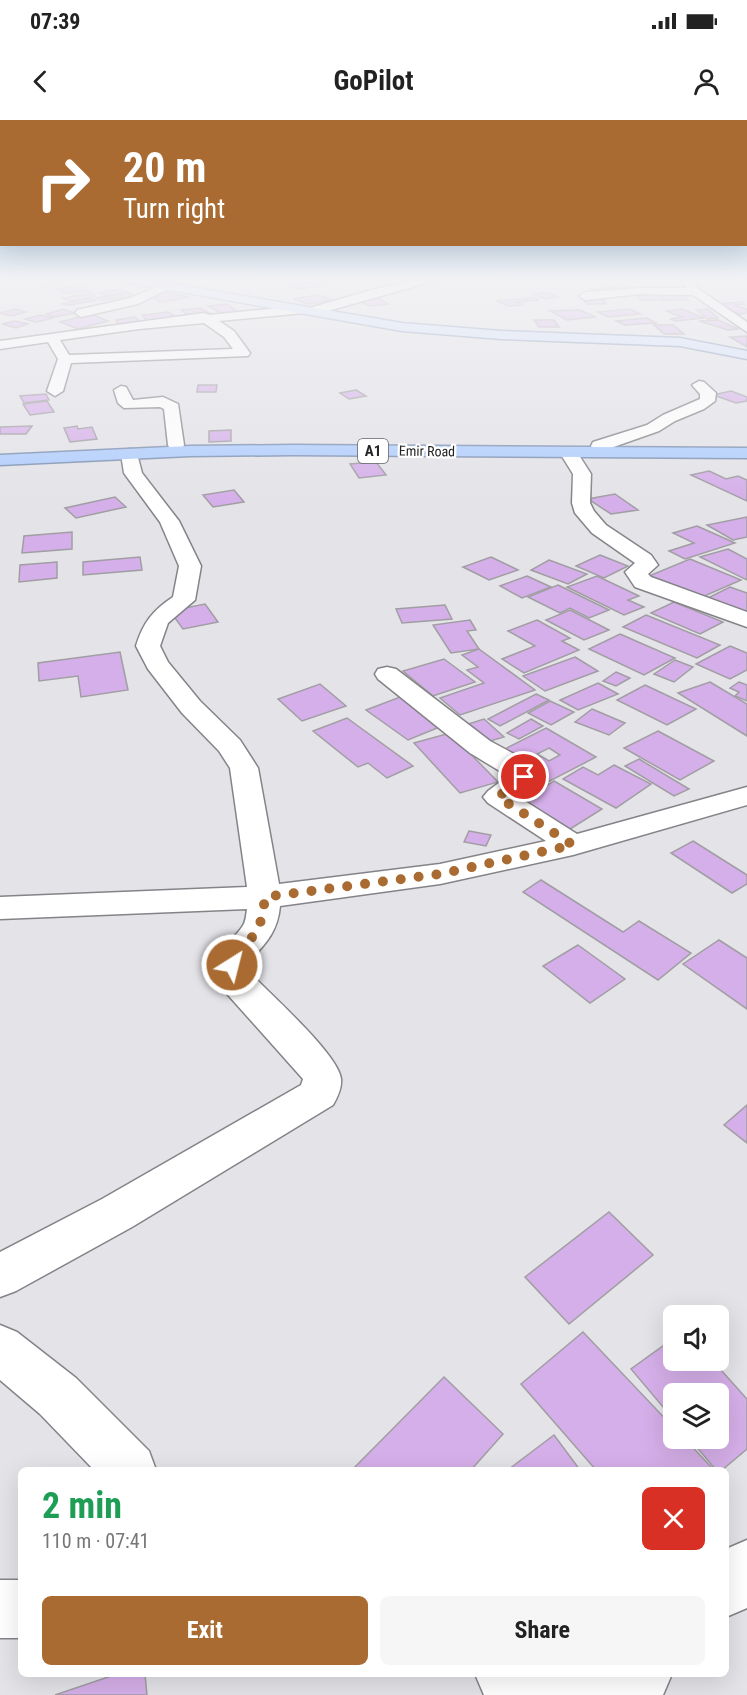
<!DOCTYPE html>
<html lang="en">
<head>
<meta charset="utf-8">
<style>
  body { margin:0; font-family:"Roboto Condensed",sans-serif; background:#f6f6f6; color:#222; height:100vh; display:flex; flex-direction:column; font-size:22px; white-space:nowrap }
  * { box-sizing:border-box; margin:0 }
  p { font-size:20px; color:#767676 }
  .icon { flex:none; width:33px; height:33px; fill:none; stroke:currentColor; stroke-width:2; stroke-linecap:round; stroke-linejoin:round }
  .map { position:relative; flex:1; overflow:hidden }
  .sheet { position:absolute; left:18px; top:1347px; width:711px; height:210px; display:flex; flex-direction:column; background:#fff; border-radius:9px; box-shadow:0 6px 24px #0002 }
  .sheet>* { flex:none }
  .banner { position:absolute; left:0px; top:0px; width:747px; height:126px; box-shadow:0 6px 24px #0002; background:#a96b31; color:#fff; overflow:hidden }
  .controls { position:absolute; left:663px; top:1185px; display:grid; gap:12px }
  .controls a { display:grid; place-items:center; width:66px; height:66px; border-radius:9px; background:#fff; box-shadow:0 6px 24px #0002; font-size:30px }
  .pin { position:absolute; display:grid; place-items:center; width:51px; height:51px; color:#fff; margin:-26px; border:3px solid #fff; border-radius:50%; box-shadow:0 2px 6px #0007 }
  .me { position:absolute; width:66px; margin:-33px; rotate:36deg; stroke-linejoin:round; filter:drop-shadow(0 0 4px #0008) }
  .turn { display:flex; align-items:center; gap:21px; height:126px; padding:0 24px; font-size:27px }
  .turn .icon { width:78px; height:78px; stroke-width:2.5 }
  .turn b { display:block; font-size:42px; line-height:51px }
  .round { display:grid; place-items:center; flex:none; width:63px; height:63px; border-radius:9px; background:#f6f6f6 }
  .overview { display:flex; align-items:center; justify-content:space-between; height:102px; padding:0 24px }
  h1 { font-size:36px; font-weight:700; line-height:45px; color:#1e9e55 }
  .primary-button { display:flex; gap:12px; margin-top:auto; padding:12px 24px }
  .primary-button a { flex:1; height:69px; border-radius:9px; background:#a96b31; color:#fff; font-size:24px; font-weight:700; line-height:69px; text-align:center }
  .primary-button a+a { background:#f6f6f6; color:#222 }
  .status { display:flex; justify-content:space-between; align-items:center; height:42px; padding:0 30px; background:#fff; direction:ltr }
  .status svg { height:16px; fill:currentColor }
  header { display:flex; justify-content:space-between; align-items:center; height:78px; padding:0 24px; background:#fff; font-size:27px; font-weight:700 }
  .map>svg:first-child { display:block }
</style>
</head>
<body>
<div class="status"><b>07:39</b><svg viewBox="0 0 49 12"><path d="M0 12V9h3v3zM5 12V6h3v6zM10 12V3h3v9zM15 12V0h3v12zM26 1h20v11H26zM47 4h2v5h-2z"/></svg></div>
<header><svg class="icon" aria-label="back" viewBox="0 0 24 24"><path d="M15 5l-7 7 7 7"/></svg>GoPilot<svg class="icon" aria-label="person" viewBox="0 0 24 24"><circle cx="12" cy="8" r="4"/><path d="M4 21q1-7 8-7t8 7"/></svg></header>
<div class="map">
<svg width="747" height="1575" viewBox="0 0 747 1575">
  <rect width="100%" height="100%" fill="#e3e3e8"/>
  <!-- building -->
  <g fill="#d5afe9" stroke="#a19ea3" stroke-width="1.5" fill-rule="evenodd">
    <polygon points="67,159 65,163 41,166 43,160"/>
    <polygon points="313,162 323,165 297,169 288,165"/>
    <polygon points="79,166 88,171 66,174 56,169"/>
    <polygon points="623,166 632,170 599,173 591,169"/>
    <polygon points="120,169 129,172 106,176 99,173"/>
    <polygon points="167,172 189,177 160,182 150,175"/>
    <polygon points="547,172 558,177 545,179 534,174"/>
    <polygon points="92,173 95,177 70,181 63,178"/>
    <polygon points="130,173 132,176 101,180 97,178"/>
    <polygon points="634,173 656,173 663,180 640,180"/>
    <polygon points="658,173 681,173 688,180 664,180"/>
    <polygon points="318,175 333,180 308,184 293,179"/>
    <polygon points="375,177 389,184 369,186 356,179"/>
    <polygon points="534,178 539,180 517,182 522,185 508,186 497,181"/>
    <polygon points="86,179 97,180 71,185 61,184"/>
    <polygon points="584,179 603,179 606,184 587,184"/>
    <polygon points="740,182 745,184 734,185 747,189 747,193 739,194 716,184"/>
    <polygon points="227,184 238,192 221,193 208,186"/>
    <polygon points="200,188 210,193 189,196 181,190"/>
    <polygon points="15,189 26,192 11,196 0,193"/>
    <polygon points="63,189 75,193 55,197 46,194"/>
    <polygon points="630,189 640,194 608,197 598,192"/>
    <polygon points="682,189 704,198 676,201 670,199 682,197 666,191"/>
    <polygon points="708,189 718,198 707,199 697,190"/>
    <polygon points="580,190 595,197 567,200 550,191"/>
    <polygon points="168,192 178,198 147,201 142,195"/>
    <polygon points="91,194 108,201 78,209 60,202"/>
    <polygon points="40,195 53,198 36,202 25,199"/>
    <polygon points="135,197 141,202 120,206 116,200"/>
    <polygon points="647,198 656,203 625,205 616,201"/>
    <polygon points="534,200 554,200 559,207 539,207"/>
    <polygon points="718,200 729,205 739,209 728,210 699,201"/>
    <polygon points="15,201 28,204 16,208 2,204"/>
    <polygon points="654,205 673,205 684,214 664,214"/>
    <polygon points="747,216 747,227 730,217"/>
    <polygon points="198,265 217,265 216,272 197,272"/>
    <polygon points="356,270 366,276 349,279 340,273"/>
    <polygon points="731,271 747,277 747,281 736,283 713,275"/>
    <polygon points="46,274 49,280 24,283 20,276"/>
    <polygon points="47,281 54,292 30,295 23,284"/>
    <polygon points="32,306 26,314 0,314 0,307"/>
    <polygon points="77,306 78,309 92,307 97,319 70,322 64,308"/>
    <polygon points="231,310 231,321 209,322 209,311"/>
    <polygon points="376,342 386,355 359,358 350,344"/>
    <polygon points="709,351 726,359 738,356 747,360 747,381 691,355"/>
    <polygon points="234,370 244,382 213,387 203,375"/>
    <polygon points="615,374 638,390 611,394 588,379"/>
    <polygon points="115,377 126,387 76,398 65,388"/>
    <polygon points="747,397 747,417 733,420 707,405"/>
    <polygon points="697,406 735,423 685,439 669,431 694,423 673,413"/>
    <polygon points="72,412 72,429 22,433 24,416"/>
    <polygon points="728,429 747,439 747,460 700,437"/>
    <polygon points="600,435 628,446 604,458 576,446"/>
    <polygon points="140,437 142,450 83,455 83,442"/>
    <polygon points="491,437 518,450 489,460 463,447"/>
    <polygon points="690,439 741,460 700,478 649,456"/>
    <polygon points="549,440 587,454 568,464 531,450"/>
    <polygon points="57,442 57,458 19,462 20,445"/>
    <polygon points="527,456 551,467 522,478 500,466"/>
    <polygon points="597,456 639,476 628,480 644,487 624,495 567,467"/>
    <polygon points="558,465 609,490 589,498 570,488 560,493 528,477"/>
    <polygon points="730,467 747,473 747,496 706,479"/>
    <polygon points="674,482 723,502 700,514 651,493"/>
    <polygon points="205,484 218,502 183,509 170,491"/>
    <polygon points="445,485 452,499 402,503 396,489"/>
    <polygon points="570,490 609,510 584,520 546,500"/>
    <polygon points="646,495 720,525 697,538 623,507"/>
    <polygon points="470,500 476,510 467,511 479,529 451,533 433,505"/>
    <polygon points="537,500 570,518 562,521 579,530 524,553 502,539 535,526 508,511"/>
    <polygon points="620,514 675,538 644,555 589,529"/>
    <polygon points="730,526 747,533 747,550 730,559 696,544"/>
    <polygon points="479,529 535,570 460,595 440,578 484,563 467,550 478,547 462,535"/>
    <polygon points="120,532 128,570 81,577 78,556 39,561 38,543"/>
    <polygon points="575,537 598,551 545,571 523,556"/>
    <polygon points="444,539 475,562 433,576 403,551"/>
    <polygon points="675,540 693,547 674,562 654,554"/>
    <polygon points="616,552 630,558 616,566 603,561"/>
    <polygon points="710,562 747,584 747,616 678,573"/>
    <polygon points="739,562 747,565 747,581 735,576 739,572 730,568"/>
    <polygon points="598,563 618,574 578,590 560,580"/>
    <polygon points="320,564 346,586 302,601 278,579"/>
    <polygon points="645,565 696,589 667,605 617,580"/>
    <polygon points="536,574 549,580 500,606 488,599"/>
    <polygon points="400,577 442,606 408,620 366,590"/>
    <polygon points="550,581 574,592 551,605 528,593"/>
    <polygon points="592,589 625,603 609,615 575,602"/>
    <polygon points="347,598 413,646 387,658 368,643 358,647 313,611"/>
    <polygon points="484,599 504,617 487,622 468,604"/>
    <polygon points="531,599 543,606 519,619 507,613"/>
    <path d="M 546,608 L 596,637 L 548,662 L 499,632 ZM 549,628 L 560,635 L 549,641 L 537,634 Z"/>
    <polygon points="658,611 714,641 680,660 624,628"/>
    <polygon points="450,613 498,662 460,673 414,623"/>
    <polygon points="639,639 689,669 674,676 625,646"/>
    <polygon points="614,645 651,664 616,688 563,659 583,647 598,655"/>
    <polygon points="554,661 602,689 570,709 522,680"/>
    <polygon points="469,711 491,715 486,726 464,722"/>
    <polygon points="693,721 747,755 747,764 732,773 671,733"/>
    <polygon points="541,760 623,812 639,801 691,833 658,860 523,772"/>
    <polygon points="719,820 747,838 747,889 683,844"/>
    <polygon points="578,825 625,859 590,883 543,846"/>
    <polygon points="747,985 747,1023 724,1005"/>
    <polygon points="609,1092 653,1135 569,1204 525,1157"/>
    <polygon points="583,1212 674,1308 674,1318 684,1318 713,1349 711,1350 596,1350 521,1264"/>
    <polygon points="674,1218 674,1240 712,1240 747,1279 747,1329 722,1350 716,1350 689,1318 718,1318 718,1274 674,1274 674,1300 631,1249"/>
    <polygon points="444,1257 503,1314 471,1350 352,1350"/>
    <polygon points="554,1315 580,1350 509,1350 509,1349"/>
    <polygon points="117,1554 145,1554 147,1575 55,1575"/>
  </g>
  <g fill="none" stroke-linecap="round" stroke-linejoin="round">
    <defs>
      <g id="minor">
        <polygon points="419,159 441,159 317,194 311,190 313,187 375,169"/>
        <polygon points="680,159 692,159 700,170 747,202 747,212 693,175 641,174 585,180 579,176 585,172 641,168 687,168"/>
        <polygon points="164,164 170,167 168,169 138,184 81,197 75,193 77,190 130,178"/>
        <path d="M 300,186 L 304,187 L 304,193 L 219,201 L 234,211 L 250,233 L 248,236 L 71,243 L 63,271 L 55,276 L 47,271 L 58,239 L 48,222 L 0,229 L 0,221 L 204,193 L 209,195 ZM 204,203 L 224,217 L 233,229 L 69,235 L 60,220 L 139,209 Z"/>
        <polygon points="699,261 704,262 716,273 715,281 704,289 675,301 659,311 605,330 593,330 591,326 593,322 647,305 663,295 700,279 700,274 692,265"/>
        <polygon points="121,266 126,267 133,280 163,277 178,284 184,325 182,329 170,329 168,325 164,289 160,287 124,288 118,283 114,270"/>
        <polygon points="569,328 575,329 591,354 590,383 594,391 606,405 651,435 658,445 648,454 651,457 747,492 747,507 635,467 625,452 635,443 592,413 575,393 572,383 573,354 560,333 563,329"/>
        <path d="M 130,329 L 136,330 L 142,353 L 179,401 L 201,446 L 195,480 L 168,503 L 160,526 L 168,542 L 200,581 L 240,620 L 258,648 L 279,764 L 440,744 L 546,721 L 488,683 L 483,677 L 488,671 L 508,656 L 470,633 L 378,559 L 375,554 L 378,549 L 387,547 L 396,549 L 490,621 L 525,640 L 538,657 L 517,676 L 577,714 L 747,667 L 747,685 L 573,735 L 440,764 L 280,786 C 278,810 267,823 250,840 L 250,853 C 269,873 339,935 341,959 C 342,968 337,978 333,985 L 132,1107 L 16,1171 L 0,1177 L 0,1132 L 102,1079 L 301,965 L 303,959 L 220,866 C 202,833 227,829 242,807 C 246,802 246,795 247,789 L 0,799 L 0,777 L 247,767 L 230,648 L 219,631 L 182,593 L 148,549 L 136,526 C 143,503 153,490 173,477 L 179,446 L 160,402 L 124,353 L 121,334 L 124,330 Z"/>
        <polygon points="0,1205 17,1212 76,1258 149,1331 156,1350 94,1350 40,1294 0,1260"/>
        <polygon points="747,1420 747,1488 726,1497 726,1429"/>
        <rect x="0" y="1460" width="21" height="58"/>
        <polygon points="475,1554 672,1554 663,1575 484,1575"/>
      </g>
      <polygon id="major" points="118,159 144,159 402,203 501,211 680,218 747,231 747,239 680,226 501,219 402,211 124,162"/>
      <polygon id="highway" points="293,325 747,328 747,338 293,335 190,336 0,345 0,335 190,326"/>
    </defs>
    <!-- minor casing -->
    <use href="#minor" stroke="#848488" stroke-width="3"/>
    <!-- major casing -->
    <use href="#major" stroke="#7f92b2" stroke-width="3"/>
    <!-- highway casing -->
    <use href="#highway" stroke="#7f92b2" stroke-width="3"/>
    <!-- minor -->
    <use href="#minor" fill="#fff" fill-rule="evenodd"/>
    <!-- major -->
    <use href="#major" fill="#d0e1fe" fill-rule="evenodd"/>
    <!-- highway -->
    <use href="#highway" fill="#b0cdfd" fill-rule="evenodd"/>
  </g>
  <!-- sky -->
  <linearGradient id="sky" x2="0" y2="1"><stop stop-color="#71aedc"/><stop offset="0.42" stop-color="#f2f2f5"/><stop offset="1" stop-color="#f2f2f5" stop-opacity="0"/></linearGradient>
  <rect width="747" height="380" fill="url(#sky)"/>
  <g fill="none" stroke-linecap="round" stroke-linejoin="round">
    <!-- route -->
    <path stroke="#a96b31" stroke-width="10" stroke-dasharray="0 18" d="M 232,845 L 232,837 C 257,814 261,811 265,777 L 440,754 L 573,725 L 498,677 L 524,657"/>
  </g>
  <g text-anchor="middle" stroke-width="4.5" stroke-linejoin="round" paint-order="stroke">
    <!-- far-street labels -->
    <g font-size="14" fill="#252527" stroke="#fff">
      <text transform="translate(427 331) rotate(1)" y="5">Emir Road</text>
    </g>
    <!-- shield labels -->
    <rect fill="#fff" stroke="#666668" stroke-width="1.5" x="358" y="319" width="30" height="24" rx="4.5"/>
    <g font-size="15" font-weight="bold" fill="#252527">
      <text x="373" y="336">A1</text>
    </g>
  </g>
</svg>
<div class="controls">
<a><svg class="icon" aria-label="sound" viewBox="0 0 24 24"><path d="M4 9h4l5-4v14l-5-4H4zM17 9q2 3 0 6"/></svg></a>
<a><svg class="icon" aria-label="layers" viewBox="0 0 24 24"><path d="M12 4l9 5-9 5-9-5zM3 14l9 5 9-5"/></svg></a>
</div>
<div class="pin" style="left:524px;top:657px;background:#d93025"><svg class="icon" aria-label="arrive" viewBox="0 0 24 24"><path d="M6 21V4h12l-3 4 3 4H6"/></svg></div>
<svg class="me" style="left:232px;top:845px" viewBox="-20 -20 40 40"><circle r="17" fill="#a96b31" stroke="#fff" stroke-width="3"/><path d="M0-11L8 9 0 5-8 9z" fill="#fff"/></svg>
<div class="banner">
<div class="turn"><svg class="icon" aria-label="right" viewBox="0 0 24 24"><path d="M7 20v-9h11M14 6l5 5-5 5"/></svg><div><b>20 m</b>Turn right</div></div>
</div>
<section class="sheet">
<div class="overview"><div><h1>2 min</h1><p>110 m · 07:41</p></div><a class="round" style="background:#d93025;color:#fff"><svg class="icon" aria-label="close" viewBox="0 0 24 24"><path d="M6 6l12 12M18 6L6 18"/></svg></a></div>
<div class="primary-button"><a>Exit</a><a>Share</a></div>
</section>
</div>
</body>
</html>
